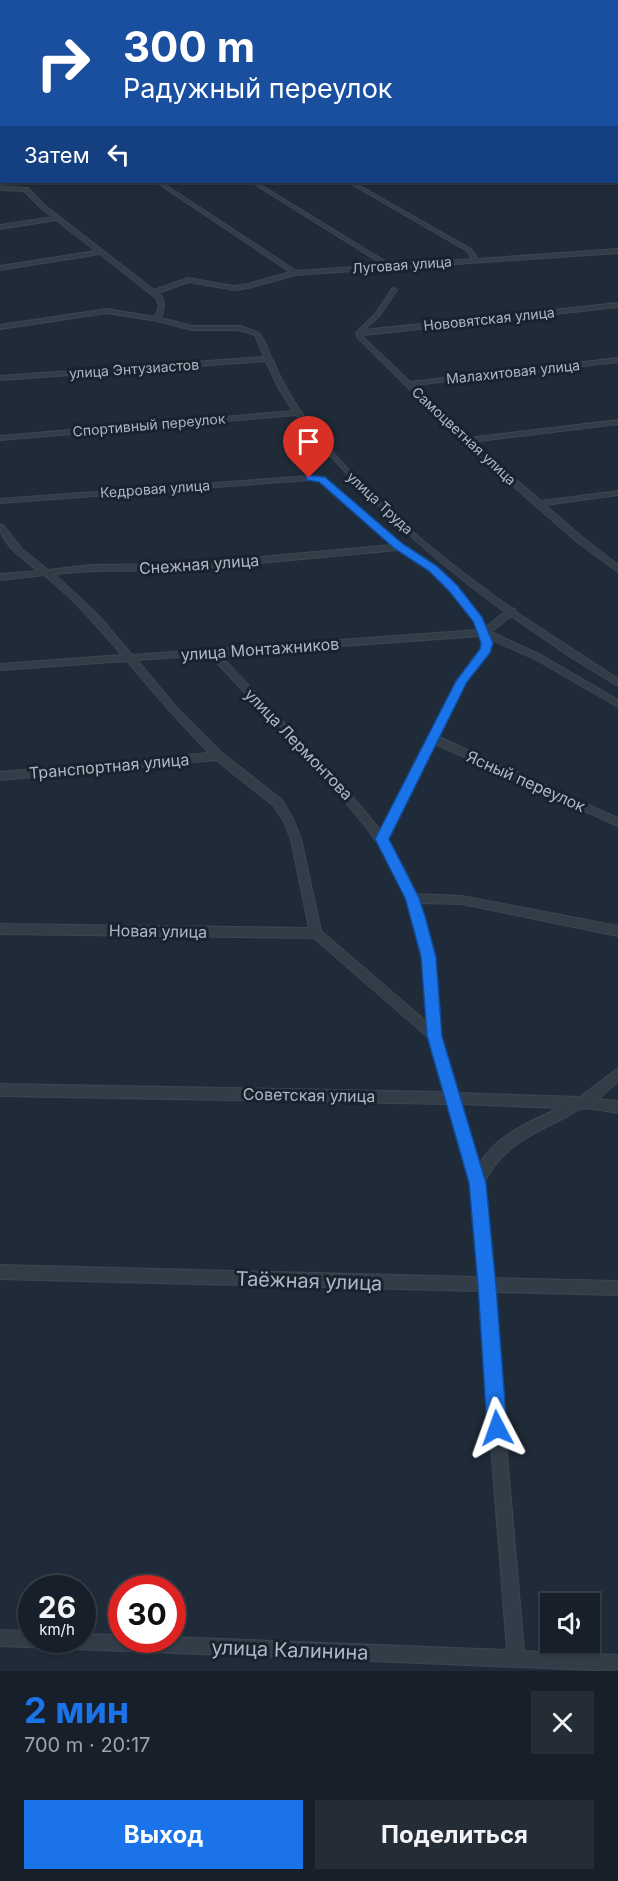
<!DOCTYPE html>
<html lang="ru">
<head>
<meta charset="utf-8">
<style>
  body { margin:0; font-family:Inter,sans-serif; background:#242d36; color:#f1f3f6; height:100vh; display:flex; flex-direction:column; font-size:22px; white-space:nowrap }
  * { box-sizing:border-box; margin:0 }
  p { font-size:20px; color:#9ea3a8 }
  .icon { flex:none; width:33px; height:33px; fill:none; stroke:currentColor; stroke-width:2; stroke-linecap:round; stroke-linejoin:round }
  .map { position:relative; height:1671px; overflow:hidden }
  .drawer { display:flex; flex-direction:column; background:#17202a; flex:1 }
  .drawer>* { flex:none }
  .top-card { position:absolute; left:0px; top:0px; width:618px; height:183px; box-shadow:0 2px 4px #0004,0 0 0 2px #363e47; background:#1a4fa0; color:#fff; overflow:hidden }
  .controls { position:absolute; left:540px; top:1593px; display:grid; gap:12px }
  .controls a { display:grid; place-items:center; width:60px; height:60px; border-radius:0px; background:#17202a; box-shadow:0 2px 4px #0004,0 0 0 2px #363e47; font-size:30px }
  .speed { position:absolute; left:18px; top:1575px; display:flex; gap:12px; font-size:30px; font-weight:700; text-align:center }
  .speed>* { display:grid; place-content:center; width:78px; height:78px; border-radius:50%; background:#17202a; box-shadow:0 2px 4px #0004,0 0 0 2px #363e47; line-height:1 }
  .speed small { font-size:15px; font-weight:400 }
  .speed .limit { border:9px solid #d22; background:#fff; color:#111 }
  .pin { position:absolute; display:grid; place-items:center; width:51px; height:51px; color:#fff; margin:-62px -26px; border-radius:50% 50% 50% 0; rotate:-45deg; box-shadow:0 0 6px #0007 }
  .pin .icon { rotate:45deg }
  .me { position:absolute; width:66px; margin:-33px; rotate:356deg; stroke-linejoin:round; filter:drop-shadow(0 0 4px #0008) }
  .turn { display:flex; align-items:center; gap:21px; height:126px; padding:0 24px; font-size:27px }
  .turn .icon { width:78px; height:78px; stroke-width:2.5 }
  .turn b { display:block; font-size:42px; line-height:51px }
  .then { display:flex; align-items:center; height:57px; padding:0 24px; background:#0003; gap:12px; font-size:22px }
  .round { display:grid; place-items:center; flex:none; width:63px; height:63px; border-radius:0px; background:#242d36 }
  .headline { display:flex; align-items:center; justify-content:space-between; height:102px; padding:0 24px }
  h1 { font-size:36px; font-weight:700; line-height:45px; color:#1a73e8 }
  .primary-button { display:flex; gap:12px; margin-top:auto; padding:12px 24px }
  .primary-button a { flex:1; height:69px; border-radius:0px; background:#1a73e8; color:#fff; font-size:24px; font-weight:700; line-height:69px; text-align:center }
  .primary-button a+a { background:#242d36; color:#f1f3f6 }
  .map>svg:first-child { display:block }
</style>
</head>
<body>
<div class="map">
<svg width="618" height="1671" viewBox="0 0 618 1671">
  <rect width="100%" height="100%" fill="#1f2b38"/>
  <!-- green -->
  <polygon fill="#213739" points="159,0 485,0 156,1"/>
  <g fill="none" stroke-linecap="round" stroke-linejoin="round">
    <defs>
      <g id="street">
        <rect x="616" y="66" width="2" height="2"/>
        <polygon points="0,122 2,123 2,126 0,126"/>
        <path d="M 156,182 L 161,182 L 296,271 L 384,265 L 251,182 L 256,182 L 391,265 L 472,259 L 467,251 L 348,182 L 353,182 L 471,249 L 478,259 L 618,249 L 618,253 L 295,275 L 248,288 L 234,290 L 189,282 L 158,293 C 167,300 164,309 161,318 L 192,326 L 240,326 L 259,333 C 266,341 268,352 273,361 C 280,378 289,394 299,409 C 355,488 433,553 511,608 L 515,609 L 516,612 L 618,679 L 618,686 L 572,658 L 511,616 L 491,632 L 541,655 L 618,700 L 618,707 L 535,659 L 490,639 L 491,650 L 466,682 L 439,737 L 618,818 L 618,826 L 435,744 L 387,840 L 406,872 L 416,894 L 462,896 L 618,926 L 618,936 L 462,904 L 420,903 L 432,948 L 441,1036 L 457,1093 L 580,1097 L 618,1068 L 618,1082 L 598,1099 L 618,1101 L 618,1113 C 609,1112 589,1107 581,1109 C 574,1111 567,1117 560,1120 C 529,1135 499,1150 484,1183 L 492,1278 L 618,1281 L 618,1295 L 493,1292 L 524,1651 L 618,1655 L 618,1671 L 0,1646 L 0,1630 L 32,1631 L 32,1640 L 82,1640 L 82,1634 L 122,1635 L 122,1640 L 172,1640 L 172,1637 L 507,1650 L 479,1291 L 0,1279 L 0,1265 L 478,1277 L 470,1183 L 448,1104 L 0,1096 L 0,1084 L 445,1092 L 430,1039 L 314,938 L 0,934 L 0,924 L 309,928 L 291,839 L 283,820 L 274,806 L 216,760 L 0,780 L 0,772 L 209,753 L 169,710 L 127,661 L 0,670 L 0,664 L 122,655 C 98,627 74,599 44,575 L 0,580 L 0,574 L 38,571 C 24,559 0,544 0,525 L 3,525 L 22,549 L 48,570 L 91,565 L 184,564 L 392,545 L 320,481 L 309,480 L 0,503 L 0,499 L 309,476 L 322,477 L 402,545 L 425,558 L 456,586 L 481,618 L 486,627 L 505,612 C 426,555 357,491 296,415 L 0,440 L 0,436 L 293,411 L 278,387 L 266,361 L 0,380 L 0,376 L 264,357 L 255,335 L 239,330 L 192,330 L 157,321 L 107,313 L 0,329 L 0,325 L 107,309 L 155,317 L 159,306 L 156,298 L 100,254 L 0,270 L 0,266 L 96,251 L 56,220 L 0,229 L 0,225 L 53,217 L 40,207 L 24,191 L 0,190 L 0,186 L 28,188 L 44,205 L 154,290 L 188,278 L 234,286 L 248,284 L 290,272 ZM 398,550 C 430,568 463,596 478,630 L 132,655 L 98,615 L 54,574 L 91,571 L 184,570 ZM 480,636 L 482,643 L 482,649 L 457,681 L 381,831 L 341,783 L 220,655 ZM 210,655 C 240,687 270,720 300,752 C 345,800 393,850 413,915 C 423,950 425,986 428,1023 L 321,931 L 301,839 L 293,819 L 282,800 L 222,753 L 175,706 L 137,660 ZM 461,1104 L 559,1108 C 530,1122 495,1135 478,1166 Z"/>
        <polygon points="394,288 397,290 380,315 364,330 618,303 618,307 364,335 363,337 410,382 618,358 618,362 414,385 468,438 618,420 618,424 472,442 541,501 618,491 618,495 545,505 582,537 618,565 618,572 576,541 463,442 358,338 356,333 376,313 392,289"/>
      </g>
      <g id="highway">
        <polygon points="493,0 507,0 506,2"/>
        <rect x="0" y="95" width="2" height="6"/>
      </g>
    </defs>
    <!-- street casing -->
    <use href="#street" stroke="#3c4652" stroke-width="2"/>
    <!-- highway casing -->
    <use href="#highway" stroke="#3d4753" stroke-width="1"/>
    <!-- street -->
    <use href="#street" fill="#333d48" fill-rule="evenodd"/>
    <!-- highway -->
    <use href="#highway" fill="#6f6250" fill-rule="evenodd"/>
  </g>
  <!-- route -->
  <polygon fill="#1a73e8" stroke="#114b97" stroke-width="1.5" points="306,475 325,477 403,544 437,566 457,585 482,617 493,643 490,653 467,682 389,839 419,898 425,916 436,957 442,1036 486,1183 496,1286 507,1428 504,1434 497,1437 490,1434 487,1428 478,1286 469,1183 427,1036 421,957 410,916 405,898 375,839 456,681 480,649 481,643 473,621 449,591 429,571 395,549 319,482 306,480"/>
  <g text-anchor="middle" stroke-width="6" stroke-linejoin="round" paint-order="stroke">
    <!-- far-street labels -->
    <g font-size="14" fill="#adb7c5" stroke="#19222d">
      <text transform="translate(402 265) rotate(-4)" y="5">Луговая улица</text>
      <text transform="translate(489 319) rotate(-6)" y="5">Нововятская улица</text>
      <text transform="translate(134 369) rotate(-4)" y="5">улица Энтузиастов</text>
      <text transform="translate(513 372) rotate(-6)" y="5">Малахитовая улица</text>
      <text transform="translate(149 425) rotate(-5)" y="5">Спортивный переулок</text>
      <text transform="translate(464 436) rotate(43)" y="5">Самоцветная улица</text>
      <text transform="translate(155 489) rotate(-4)" y="5">Кедровая улица</text>
      <text transform="translate(380 503) rotate(43)" y="5">улица Труда</text>
    </g>
    <!-- street labels -->
    <g font-size="16" fill="#adb7c5" stroke="#19222d">
      <text transform="translate(199 564) rotate(-4)" y="6">Снежная улица</text>
      <text transform="translate(260 649) rotate(-4)" y="6">улица Монтажников</text>
      <text transform="translate(299 744) rotate(46)" y="6">улица Лермонтова</text>
      <text transform="translate(109 766) rotate(-5)" y="6">Транспортная улица</text>
      <text transform="translate(526 781) rotate(24)" y="6">Ясный переулок</text>
      <text transform="translate(158 931) rotate(1)" y="6">Новая улица</text>
      <text transform="translate(309 1095) rotate(1)" y="6">Советская улица</text>
    </g>
    <!-- near-street labels -->
    <g font-size="20" fill="#adb7c5" stroke="#19222d">
      <text transform="translate(309 1281) rotate(2)" y="7">Таёжная улица</text>
      <text transform="translate(290 1650) rotate(2)" y="7">улица Калинина</text>
    </g>
  </g>
</svg>
<div class="controls">
<a><svg class="icon" aria-label="sound" viewBox="0 0 24 24"><path d="M4 9h4l5-4v14l-5-4H4zM17 9q2 3 0 6"/></svg></a>
</div>
<div class="speed"><div>26<small>km/h</small></div><div class="limit">30</div></div>
<div class="pin" style="left:309px;top:478px;background:#d93025"><svg class="icon" aria-label="arrive" viewBox="0 0 24 24"><path d="M6 21V4h12l-3 4 3 4H6"/></svg></div>
<svg class="me" style="left:497px;top:1428px" viewBox="-20 -20 40 40"><path d="M0-17L14 15 0 8-14 15z" fill="#1a73e8" stroke="#fff" stroke-width="4"/></svg>
<div class="top-card">
<div class="turn"><svg class="icon" aria-label="right" viewBox="0 0 24 24"><path d="M7 20v-9h11M14 6l5 5-5 5"/></svg><div><b>300 m</b>Радужный переулок</div></div>
<div class="then">Затем<svg class="icon" aria-label="left" viewBox="0 0 24 24"><path d="M17 20v-9H6M10 6l-5 5 5 5"/></svg></div>
</div>
</div>
<section class="drawer">
<div class="headline"><div><h1>2 мин</h1><p>700 m · 20:17</p></div><a class="round"><svg class="icon" aria-label="close" viewBox="0 0 24 24"><path d="M6 6l12 12M18 6L6 18"/></svg></a></div>
<div class="primary-button"><a>Выход</a><a>Поделиться</a></div>
</section>
</body>
</html>
